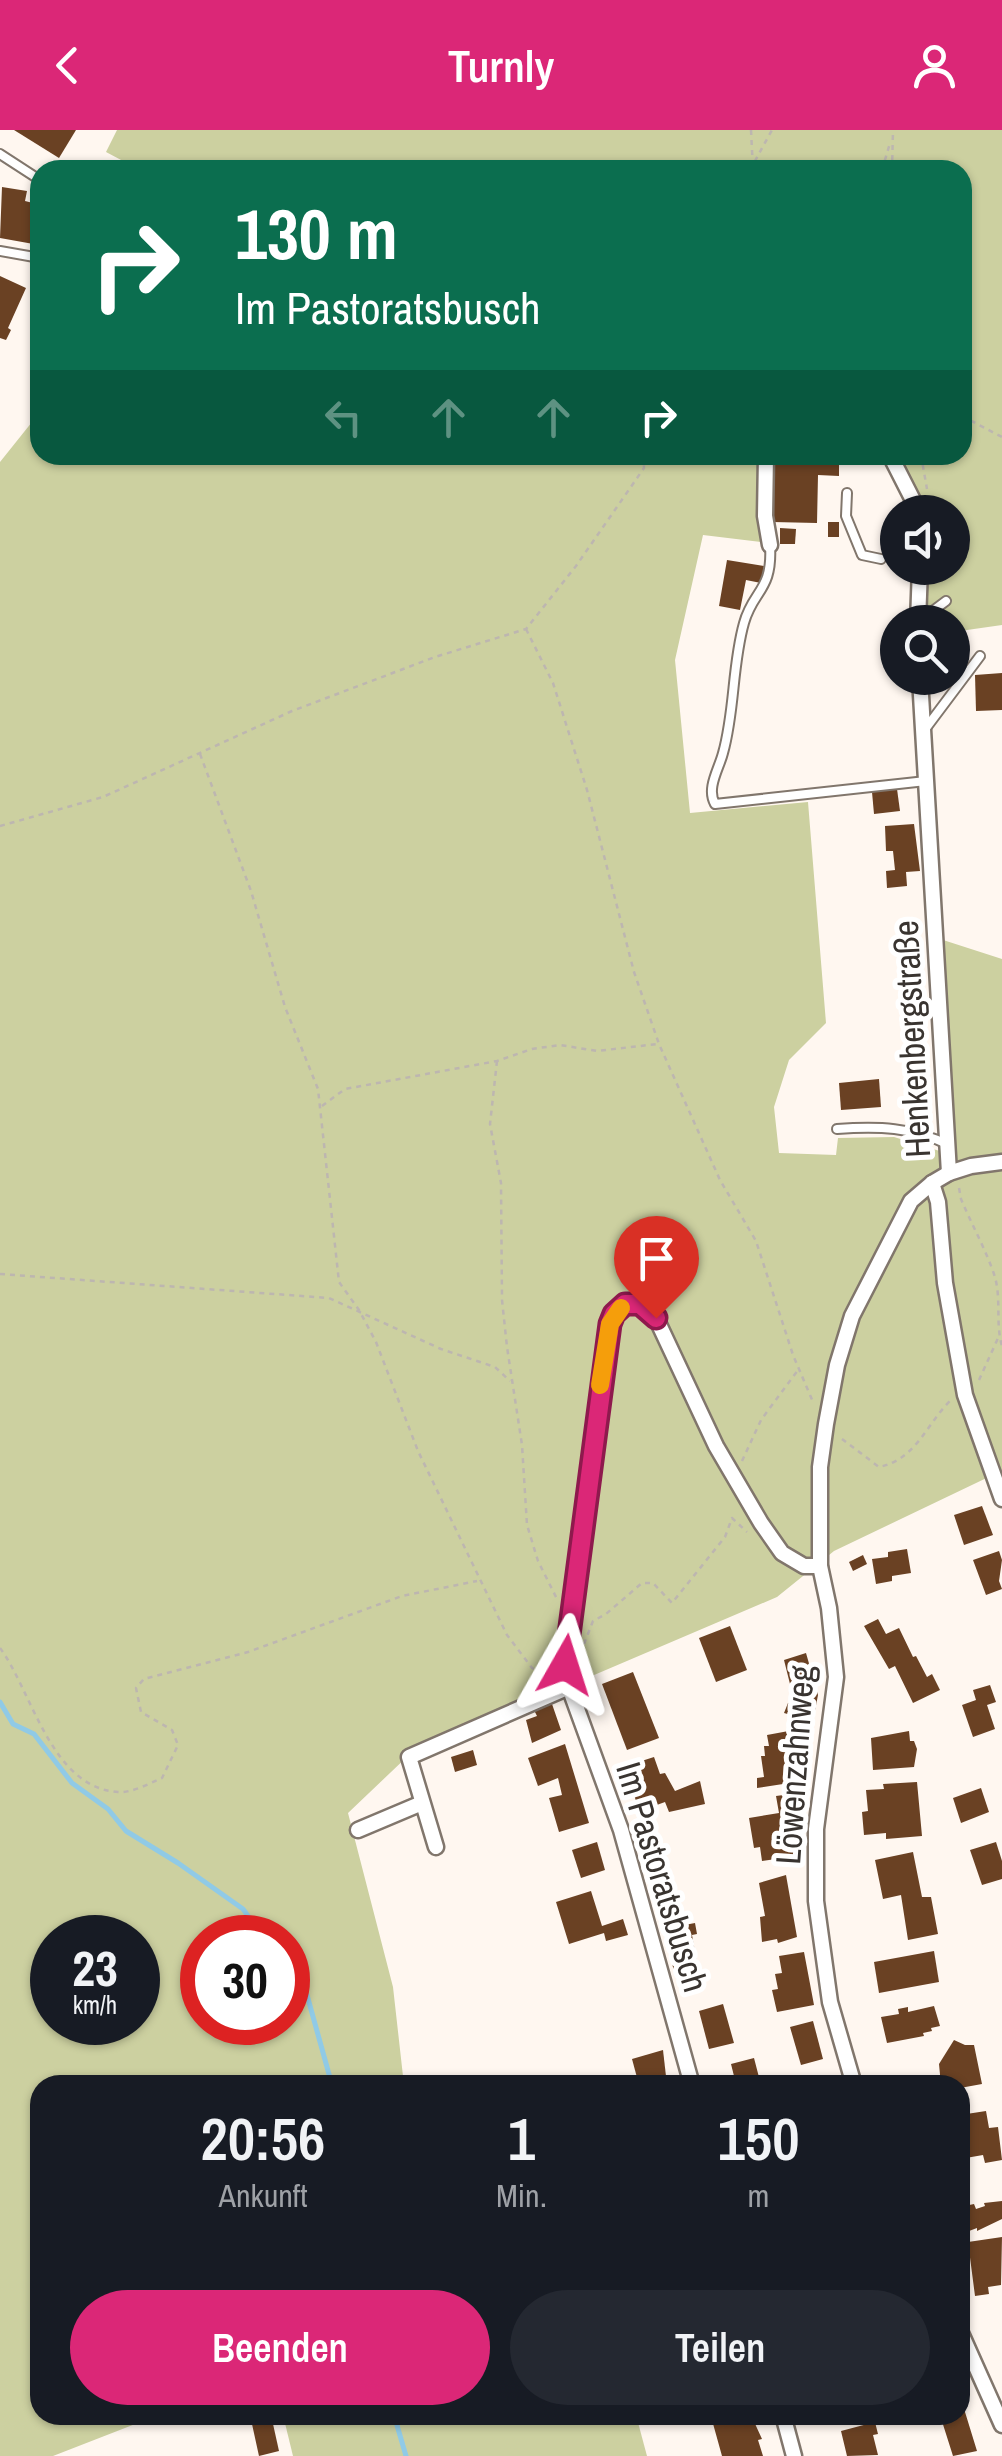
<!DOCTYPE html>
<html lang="de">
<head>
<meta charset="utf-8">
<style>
  body { margin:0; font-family:"Archivo Narrow",sans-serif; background:#242831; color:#f1f3f6; height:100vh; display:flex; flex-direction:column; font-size:38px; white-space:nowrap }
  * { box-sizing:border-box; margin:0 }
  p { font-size:32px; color:#9ea1a6 }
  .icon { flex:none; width:55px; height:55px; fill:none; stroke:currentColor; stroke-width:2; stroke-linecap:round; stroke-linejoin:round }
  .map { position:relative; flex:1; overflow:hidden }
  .panel { position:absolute; left:30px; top:1945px; width:940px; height:350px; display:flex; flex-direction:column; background:#171b24; border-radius:30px; box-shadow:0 2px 8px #0004 }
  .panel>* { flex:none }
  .guide { position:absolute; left:30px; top:30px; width:942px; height:305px; border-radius:30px; box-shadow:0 2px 8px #0004; background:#0b6e4f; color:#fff; overflow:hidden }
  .controls { position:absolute; left:880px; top:365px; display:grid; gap:20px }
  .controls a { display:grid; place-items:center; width:90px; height:90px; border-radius:50%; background:#171b24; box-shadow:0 2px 8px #0004; font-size:50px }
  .speed { position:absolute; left:30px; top:1785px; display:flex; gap:20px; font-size:50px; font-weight:700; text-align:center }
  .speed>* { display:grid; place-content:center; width:130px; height:130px; border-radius:50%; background:#171b24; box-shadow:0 2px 8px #0004; line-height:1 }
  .speed small { font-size:25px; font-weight:400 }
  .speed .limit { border:15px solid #d22; background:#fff; color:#111 }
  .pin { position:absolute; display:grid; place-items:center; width:85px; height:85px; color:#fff; margin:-102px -42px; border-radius:50% 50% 50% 0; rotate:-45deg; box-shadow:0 0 10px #0007 }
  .pin .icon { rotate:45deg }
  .me { position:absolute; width:110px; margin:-55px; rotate:6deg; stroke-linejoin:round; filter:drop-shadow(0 0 8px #0008) }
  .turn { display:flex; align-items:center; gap:35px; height:210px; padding:0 40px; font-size:45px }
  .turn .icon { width:130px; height:130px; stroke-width:2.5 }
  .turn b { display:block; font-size:70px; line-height:85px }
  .lanes { display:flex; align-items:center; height:95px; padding:0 40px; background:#0003; justify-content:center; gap:50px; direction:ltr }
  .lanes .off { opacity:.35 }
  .eta { display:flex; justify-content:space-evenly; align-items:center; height:170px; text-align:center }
  .eta b { font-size:60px; font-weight:600; line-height:70px }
  .cta { display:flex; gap:20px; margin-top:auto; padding:20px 40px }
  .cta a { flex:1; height:115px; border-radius:60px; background:#db2777; color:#fff; font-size:40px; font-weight:600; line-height:115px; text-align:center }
  .cta a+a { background:#242831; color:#f1f3f6 }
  header { display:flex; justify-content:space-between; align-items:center; height:130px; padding:0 40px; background:#db2777; color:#fff; font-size:45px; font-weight:600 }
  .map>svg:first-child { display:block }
</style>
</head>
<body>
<header><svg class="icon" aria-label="back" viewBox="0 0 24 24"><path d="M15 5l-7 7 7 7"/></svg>Turnly<svg class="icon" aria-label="person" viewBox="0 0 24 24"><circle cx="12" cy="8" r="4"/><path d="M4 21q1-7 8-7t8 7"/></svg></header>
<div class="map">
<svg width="1002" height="2326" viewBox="0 0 1002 2326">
  <rect width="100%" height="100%" fill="#fff7f0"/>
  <!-- green -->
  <g fill="#ccd0a0" fill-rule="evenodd">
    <polygon points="117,0 1002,0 1002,495 953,502 952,492 922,492 923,438 952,438 952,382 922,382 890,325 962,325 962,40 140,40 106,22"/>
    <path d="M 40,282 L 40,325 L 762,325 L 761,412 L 703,405 L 675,530 L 690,683 L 808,672 L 826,893 L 789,930 L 774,977 L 779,1023 L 836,1025 L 838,1008 L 894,1007 L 956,1026 L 940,809 L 1002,829 L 1002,1350 L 997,1343 L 834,1421 L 777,1467 L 411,1623 L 348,1683 L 393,1857 L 404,1955 L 40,1955 L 40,2285 L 142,2285 L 143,2291 L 53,2326 L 0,2326 L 0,332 ZM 52,1808 L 138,1808 L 138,1892 L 52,1892 ZM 202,1808 L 288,1808 L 288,1892 L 202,1892 Z"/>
    <polygon points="283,2285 636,2285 647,2326 293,2326"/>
  </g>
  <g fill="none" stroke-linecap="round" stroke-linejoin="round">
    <!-- stream -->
    <g stroke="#90cae6" stroke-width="5">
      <polyline points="0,1572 13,1594 34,1604 72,1653 108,1679 126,1701 178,1733 243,1779 264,1808"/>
      <polyline points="288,1839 307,1865 332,1955"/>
      <polyline points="394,2285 406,2326"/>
    </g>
  </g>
  <!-- building -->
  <g fill="#6a4123">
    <polygon points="14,0 76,0 59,28"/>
    <polygon points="2,57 27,61 25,71 37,74 33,91 40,92 39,115 0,108"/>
    <polygon points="0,146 26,158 8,198 11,200 6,210 0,208"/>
    <polygon points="774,325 839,325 839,346 818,345 817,393 773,392"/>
    <rect x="828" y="392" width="11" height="15"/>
    <polygon points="780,398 796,399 795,414 780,414"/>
    <polygon points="727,430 764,436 761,453 746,450 740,480 719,476"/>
    <polygon points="1002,543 1002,580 976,581 975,545"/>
    <polygon points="897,659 900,681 874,684 872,662"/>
    <polygon points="914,694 920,741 906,742 907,756 887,758 886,741 895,740 893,721 886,721 885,696"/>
    <polygon points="879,949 881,977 841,980 839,953"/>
    <polygon points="982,1376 993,1405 964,1415 954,1385"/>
    <polygon points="907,1419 911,1443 892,1446 892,1451 876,1454 872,1429 888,1427 888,1422"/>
    <polygon points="999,1421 1002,1430 999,1451 1002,1459 986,1465 973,1430"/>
    <polygon points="863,1425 867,1434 853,1441 849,1432"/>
    <polygon points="878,1489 886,1504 899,1498 913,1527 916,1526 927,1547 932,1544 940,1560 913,1573 895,1536 889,1539 864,1496"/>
    <polygon points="730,1496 747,1540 716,1552 699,1508"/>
    <polygon points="806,1523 818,1565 813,1591 784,1583 788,1573 795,1574 784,1530"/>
    <polygon points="633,1542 659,1608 627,1620 602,1554"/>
    <polygon points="990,1555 996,1572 987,1575 995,1599 973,1607 962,1575 976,1570 973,1560"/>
    <polygon points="552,1574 561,1600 532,1613 526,1590 537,1586 534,1580"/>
    <polygon points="794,1600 797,1616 792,1622 796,1652 757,1658 757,1648 764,1647 761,1626 765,1626 764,1616 769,1616 767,1605"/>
    <polygon points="909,1601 910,1611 914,1611 917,1619 914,1637 873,1640 871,1608"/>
    <polygon points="565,1614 589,1693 559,1702 549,1668 562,1665 558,1648 538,1656 528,1628"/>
    <polygon points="473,1620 477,1635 455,1642 451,1627"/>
    <polygon points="654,1627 660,1644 665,1643 675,1661 700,1651 705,1674 669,1682 665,1672 654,1676 656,1684 641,1689 626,1636"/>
    <polygon points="917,1652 922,1706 886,1709 886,1703 864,1705 862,1682 868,1681 866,1660 884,1659 883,1654"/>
    <polygon points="981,1658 989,1682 961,1693 953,1668"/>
    <polygon points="791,1664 797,1726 762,1731 760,1717 754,1718 749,1688 779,1683 776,1666"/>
    <polygon points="597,1712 605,1740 581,1748 572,1720"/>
    <polygon points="996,1712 1002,1731 1002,1749 982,1755 970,1720"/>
    <polygon points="913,1722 922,1767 931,1767 938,1804 908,1810 901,1765 883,1769 875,1730"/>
    <polygon points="786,1745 797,1807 778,1813 777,1809 762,1812 760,1787 765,1786 759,1753"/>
    <polygon points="591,1761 602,1796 623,1789 628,1805 606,1811 604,1803 569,1814 556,1772"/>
    <polygon points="695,1793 697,1804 692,1805 698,1838 674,1842 667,1809 676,1807 674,1797"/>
    <polygon points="934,1821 939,1852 879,1863 874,1832"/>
    <polygon points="804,1822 814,1875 777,1882 772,1860 778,1859 775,1844 782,1843 779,1826"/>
    <polygon points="723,1874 734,1913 709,1919 699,1881"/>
    <polygon points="934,1876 940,1896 931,1898 932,1901 923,1903 924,1906 887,1913 881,1887 899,1884 898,1879 908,1877 908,1882"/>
    <polygon points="813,1891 823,1929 801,1935 790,1897"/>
    <polygon points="954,1910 965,1915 974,1915 982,1954 960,1958 960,1955 941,1955 939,1934"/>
    <polygon points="663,1920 667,1955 639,1955 632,1929"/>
    <polygon points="754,1928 761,1955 721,1955 719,1950 734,1946 731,1934"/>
    <polygon points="986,1981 989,1998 998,1997 1002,2030 985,2033 983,2025 960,2029 960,1985"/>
    <polygon points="1002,2071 1002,2089 977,2101 977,2098 961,2104 960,2077 974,2074 976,2079 985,2076 984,2073"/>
    <polygon points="1002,2107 1001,2155 988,2157 989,2164 975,2166 968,2112"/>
    <polygon points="961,2269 977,2321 953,2326 940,2285 960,2285"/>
    <polygon points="250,2285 271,2285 279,2321 259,2326"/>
    <polygon points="729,2285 751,2285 762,2309 758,2310 763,2326 722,2326 712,2290"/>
    <polygon points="875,2292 878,2304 873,2305 878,2325 847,2326 841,2301"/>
  </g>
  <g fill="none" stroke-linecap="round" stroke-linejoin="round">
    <defs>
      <g id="service">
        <polyline points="0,24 40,50"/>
        <polyline points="0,121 40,128"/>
        <polyline points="847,363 846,386 862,425 881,429"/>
        <path d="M 770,415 C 773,461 753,460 744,493 C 732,535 735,581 723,623 C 719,639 706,658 715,674 L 926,651"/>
        <polyline points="918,492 946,471"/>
        <polyline points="926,598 980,526"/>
        <path d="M 837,999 C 878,996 912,997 949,1015"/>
      </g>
      <g id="minor">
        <polyline points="766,325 765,386 770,415"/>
        <polyline points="890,325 919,382"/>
        <polyline points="918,492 920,438"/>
        <polyline points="920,548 949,1043"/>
        <polyline points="932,1053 938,1072 945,1153 965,1265 1002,1369"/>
        <polyline points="358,1700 422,1673"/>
        <polyline points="436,1717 409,1627 569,1557"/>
        <polyline points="692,1955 621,1700 569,1557 565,1535 609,1195 614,1184 625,1174 640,1174 656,1188 716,1316 761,1393 782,1423 804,1436 820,1436"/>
        <polyline points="854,1955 830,1872 816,1771 816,1699 836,1547 829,1478 820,1436 820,1337 826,1294 837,1235 852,1186 911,1071 932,1053 949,1043 971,1036 1002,1032"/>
        <polyline points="960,2201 1002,2295"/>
        <polyline points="783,2285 794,2326"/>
      </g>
    </defs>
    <!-- service casing -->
    <use href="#service" stroke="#81766c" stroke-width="12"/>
    <!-- minor casing -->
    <use href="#minor" stroke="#81766c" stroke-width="19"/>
    <!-- path -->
    <g stroke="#bdb6b0" stroke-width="2.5" stroke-dasharray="5 5" stroke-linecap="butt">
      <polyline points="751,0 753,40"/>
      <polyline points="750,40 772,0"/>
      <polyline points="882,40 890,13"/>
      <polyline points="892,40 893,0"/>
      <polyline points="962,286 1002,307"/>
      <polyline points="921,325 927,359"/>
      <polyline points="526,499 553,553 587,660 634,842 659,914 720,1050 756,1111 793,1225 813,1272"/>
      <polyline points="200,624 251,761 285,877 318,959 339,1152 359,1180 376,1212 418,1321 507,1505 532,1538 550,1547"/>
      <polyline points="0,696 103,667 292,581 435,527 526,499 576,436 644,338 643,325"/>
      <polyline points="497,931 490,994 501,1053 502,1170 507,1217 522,1315 527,1395 538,1431 557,1469"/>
      <polyline points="322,976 345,959 497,931 532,919 560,915 597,921 657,914"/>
      <path d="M 959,1058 L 961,1069 C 971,1093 985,1118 994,1144 C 1002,1168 995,1193 1002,1216"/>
      <polyline points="0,1144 329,1168 441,1219 495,1237 510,1251"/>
      <polyline points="979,1250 999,1206"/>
      <path d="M 842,1309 L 879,1337 C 917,1329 926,1294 951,1270"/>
      <polyline points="742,1331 761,1290 798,1240"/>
      <polyline points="584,1514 593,1491 606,1484 642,1453 653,1453 672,1473 725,1407 732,1388 747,1402"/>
      <path d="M 0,1518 C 32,1561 51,1658 118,1662 C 132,1663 148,1654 162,1648 L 178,1615 L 172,1600 L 141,1582 L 136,1558 L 144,1549 L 248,1522 L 402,1466 L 477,1451"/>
    </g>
    <!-- service -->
    <use href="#service" stroke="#fff" stroke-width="8"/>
    <!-- minor -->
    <use href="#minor" stroke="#fff" stroke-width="14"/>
  </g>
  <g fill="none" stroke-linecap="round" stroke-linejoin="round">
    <defs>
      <polyline id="route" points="565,1535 610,1194 614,1184 625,1174 640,1174 656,1188"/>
    </defs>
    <!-- route casing -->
    <use href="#route" stroke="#8e194d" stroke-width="25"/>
    <!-- route -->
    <use href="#route" stroke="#db2777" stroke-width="18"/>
    <!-- slow -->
    <polyline stroke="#f59e0b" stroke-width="18" points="600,1255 610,1194 621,1178"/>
  </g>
  <g text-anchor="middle" stroke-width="10" stroke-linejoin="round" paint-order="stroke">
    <!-- street labels -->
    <g font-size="35" fill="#393430" stroke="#fff">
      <text transform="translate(912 909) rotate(-93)" y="12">Henkenbergstraße</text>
      <text transform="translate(795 1635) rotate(-86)" y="12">Löwenzahnweg</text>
      <text transform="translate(662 1747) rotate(73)" y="12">Im Pastoratsbusch</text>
    </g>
  </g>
</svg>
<div class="controls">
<a><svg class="icon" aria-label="sound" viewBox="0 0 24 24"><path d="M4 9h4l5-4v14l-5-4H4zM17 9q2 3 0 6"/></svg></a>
<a><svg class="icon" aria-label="search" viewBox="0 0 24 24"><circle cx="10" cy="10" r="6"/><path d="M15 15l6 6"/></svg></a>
</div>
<div class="speed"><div>23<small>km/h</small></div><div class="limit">30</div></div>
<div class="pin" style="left:656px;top:1188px;background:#d93025"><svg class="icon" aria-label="arrive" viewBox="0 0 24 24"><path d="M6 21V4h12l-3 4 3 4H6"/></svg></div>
<svg class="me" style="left:565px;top:1535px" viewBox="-20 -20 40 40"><path d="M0-17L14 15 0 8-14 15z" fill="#db2777" stroke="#fff" stroke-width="4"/></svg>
<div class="guide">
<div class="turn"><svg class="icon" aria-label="right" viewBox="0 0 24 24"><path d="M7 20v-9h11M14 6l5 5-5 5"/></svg><div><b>130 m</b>Im Pastoratsbusch</div></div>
<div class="lanes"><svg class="icon off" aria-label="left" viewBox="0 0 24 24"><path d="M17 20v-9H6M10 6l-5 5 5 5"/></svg><svg class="icon off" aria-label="ahead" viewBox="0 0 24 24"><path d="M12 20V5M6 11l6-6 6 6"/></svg><svg class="icon off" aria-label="ahead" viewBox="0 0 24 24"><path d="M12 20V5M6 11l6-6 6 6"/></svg><svg class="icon" aria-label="right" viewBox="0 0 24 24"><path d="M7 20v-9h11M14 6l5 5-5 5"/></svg></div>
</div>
<section class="panel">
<div class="eta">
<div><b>20:56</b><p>Ankunft</p></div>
<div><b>1</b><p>Min.</p></div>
<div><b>150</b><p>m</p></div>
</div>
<div class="cta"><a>Beenden</a><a>Teilen</a></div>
</section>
</div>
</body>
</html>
